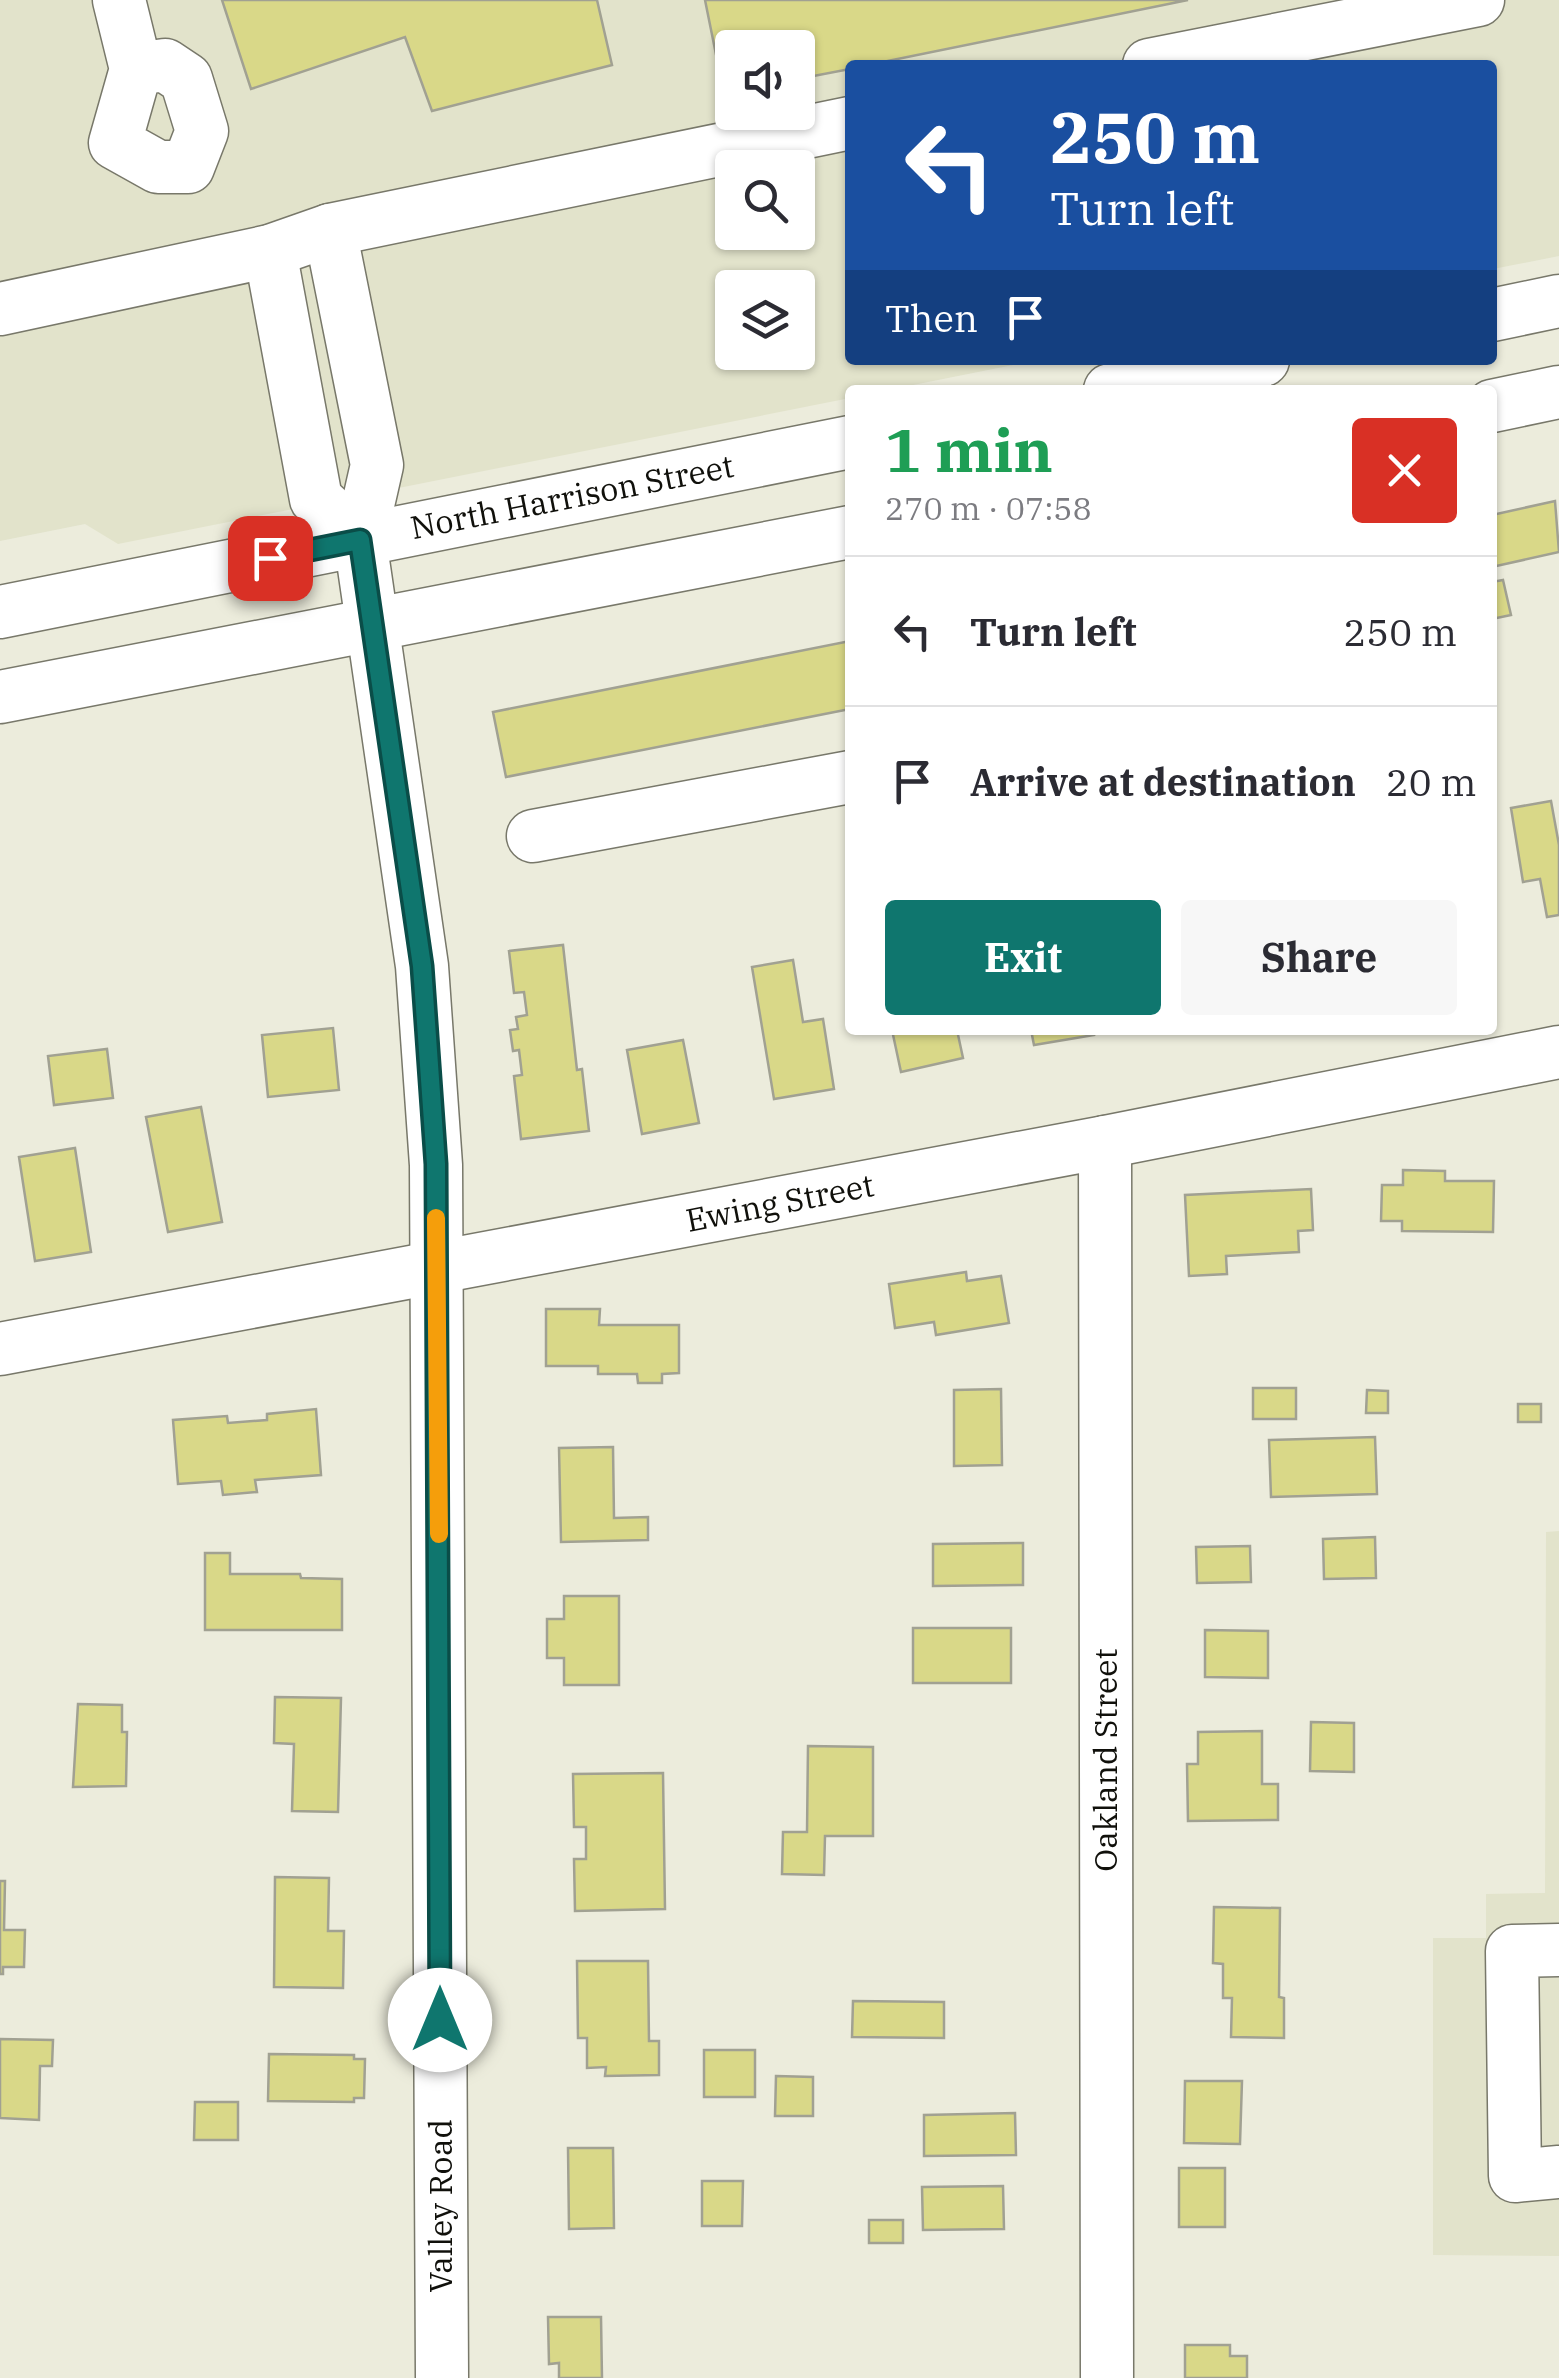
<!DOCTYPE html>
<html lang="en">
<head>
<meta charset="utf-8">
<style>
  body { margin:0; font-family:"IBM Plex Serif",serif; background:#f7f7f7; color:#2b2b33; height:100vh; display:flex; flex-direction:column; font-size:38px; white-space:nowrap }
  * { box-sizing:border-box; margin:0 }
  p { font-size:32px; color:#7c7c81 }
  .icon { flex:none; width:55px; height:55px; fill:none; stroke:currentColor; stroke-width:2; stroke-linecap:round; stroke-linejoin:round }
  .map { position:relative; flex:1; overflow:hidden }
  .details { position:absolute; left:845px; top:385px; width:652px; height:650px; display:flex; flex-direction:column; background:#fff; border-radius:10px; box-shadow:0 2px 8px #0004 }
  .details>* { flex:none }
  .banner { position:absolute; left:845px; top:60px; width:652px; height:305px; border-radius:10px; box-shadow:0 2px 8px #0004; background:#1a4fa0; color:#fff; overflow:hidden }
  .fabs { position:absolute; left:715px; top:30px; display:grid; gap:20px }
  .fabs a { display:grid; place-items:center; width:100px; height:100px; border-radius:10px; background:#fff; box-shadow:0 2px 8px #0004; font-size:50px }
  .pin { position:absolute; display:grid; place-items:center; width:85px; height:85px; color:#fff; margin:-42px; border-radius:20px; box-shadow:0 5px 15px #0006 }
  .me { position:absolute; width:110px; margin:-55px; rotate:0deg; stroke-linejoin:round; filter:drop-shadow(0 0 8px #0008) }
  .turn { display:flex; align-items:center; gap:35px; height:210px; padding:0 40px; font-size:45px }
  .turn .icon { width:130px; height:130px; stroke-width:2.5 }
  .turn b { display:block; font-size:70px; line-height:85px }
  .then { display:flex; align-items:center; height:95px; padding:0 40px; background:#0003; gap:20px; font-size:38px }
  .round { display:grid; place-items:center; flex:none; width:105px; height:105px; border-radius:10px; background:#f7f7f7 }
  .summary { display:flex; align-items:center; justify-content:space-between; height:170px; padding:0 40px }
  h1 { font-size:60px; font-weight:700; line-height:75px; color:#1e9e55 }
  .action { display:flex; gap:20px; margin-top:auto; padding:20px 40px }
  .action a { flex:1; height:115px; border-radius:10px; background:#0f766e; color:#fff; font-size:40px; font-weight:700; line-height:115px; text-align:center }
  .action a+a { background:#f7f7f7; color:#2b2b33 }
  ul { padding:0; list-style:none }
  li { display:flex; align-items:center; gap:30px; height:150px; padding:0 40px; border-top:2px solid #e1e1e2 }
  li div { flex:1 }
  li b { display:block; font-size:38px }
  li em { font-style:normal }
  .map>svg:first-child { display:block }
</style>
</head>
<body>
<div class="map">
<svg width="1559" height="2378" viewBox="0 0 1559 2378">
  <rect width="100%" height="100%" fill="#ececdc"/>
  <!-- built -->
  <g fill="#e2e3cb" fill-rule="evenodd">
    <path d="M 0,0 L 1559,0 L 1559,256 L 1493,269 L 1492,65 L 850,65 L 850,360 L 1038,360 L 888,390 L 850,390 L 850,398 L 118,544 L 85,524 L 0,541 ZM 732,48 L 798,48 L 798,112 L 732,112 ZM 732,168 L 798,168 L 798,232 L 732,232 ZM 732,288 L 798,288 L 798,352 L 732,352 Z"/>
    <polygon points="1559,1531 1559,2256 1433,2255 1433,1938 1486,1938 1486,1894 1545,1893 1546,1532"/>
  </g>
  <!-- building -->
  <g fill="#d9d888" stroke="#a1a192" stroke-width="2.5">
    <polygon points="222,0 597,0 612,65 432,111 405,37 251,89"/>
    <polygon points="705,0 1188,0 868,65 850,65 850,69 798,79 798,48 732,48 732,93 724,94"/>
    <polygon points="1555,501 1559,552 1492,567 1492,515"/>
    <polygon points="1503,580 1511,615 1492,619 1492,582"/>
    <polygon points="850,641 850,709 506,777 493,712"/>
    <polygon points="1551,801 1559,845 1559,915 1547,917 1540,879 1523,882 1511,808"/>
    <polygon points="563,945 577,1070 582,1069 589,1131 521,1139 514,1076 522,1075 519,1050 513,1051 510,1030 518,1029 516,1017 527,1015 524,992 514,993 509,951"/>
    <polygon points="793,960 803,1022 823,1019 834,1089 774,1099 752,967"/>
    <polygon points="333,1028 339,1090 268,1097 262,1035"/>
    <polygon points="892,1030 957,1030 963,1058 901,1072"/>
    <polygon points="1031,1030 1093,1030 1094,1035 1034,1045"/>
    <polygon points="683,1040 699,1123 642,1134 627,1050"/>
    <polygon points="107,1049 113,1098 54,1105 48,1056"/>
    <polygon points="201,1107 222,1222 168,1232 146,1117"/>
    <polygon points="75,1148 91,1252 35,1261 19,1157"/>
    <polygon points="1403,1170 1445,1171 1445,1181 1494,1181 1493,1232 1402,1231 1402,1221 1381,1221 1382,1185 1403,1185"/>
    <polygon points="1311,1189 1313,1230 1298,1231 1299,1252 1226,1256 1227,1274 1189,1276 1185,1195"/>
    <polygon points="966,1272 967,1281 1001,1276 1009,1323 936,1335 934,1322 895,1328 889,1284"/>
    <polygon points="546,1309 600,1309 599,1325 679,1325 679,1373 662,1374 662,1383 638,1383 637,1374 598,1374 598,1366 546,1366"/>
    <rect x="1253" y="1388" width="43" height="31"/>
    <polygon points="1001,1389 1002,1465 954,1466 954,1390"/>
    <polygon points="1367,1390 1388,1391 1388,1413 1366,1413"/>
    <rect x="1518" y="1404" width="23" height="18"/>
    <polygon points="316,1409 321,1475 255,1480 257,1492 223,1495 221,1481 178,1484 173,1420 227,1416 228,1423 267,1420 267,1414"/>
    <polygon points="1375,1437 1377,1494 1271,1497 1269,1440"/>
    <polygon points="613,1447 614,1518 648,1517 648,1540 561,1542 559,1448"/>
    <polygon points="1375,1537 1376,1578 1324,1579 1323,1539"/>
    <polygon points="1023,1543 1023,1585 933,1586 933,1544"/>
    <polygon points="1250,1546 1251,1582 1197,1583 1196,1547"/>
    <polygon points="205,1553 230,1553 230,1574 300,1574 301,1578 342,1579 342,1630 205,1630"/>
    <polygon points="564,1596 619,1596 619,1685 564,1685 564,1658 547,1658 547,1619 564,1619"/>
    <rect x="913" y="1628" width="98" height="55"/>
    <polygon points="1205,1630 1268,1631 1268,1678 1205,1677"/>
    <polygon points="275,1697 341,1698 338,1812 292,1811 294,1744 274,1743"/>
    <polygon points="78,1704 122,1705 122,1732 127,1732 126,1786 73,1787"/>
    <polygon points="1311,1722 1354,1723 1354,1772 1310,1771"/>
    <polygon points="1262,1731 1262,1784 1278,1784 1278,1820 1188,1821 1187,1764 1198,1764 1198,1732"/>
    <polygon points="808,1746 873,1747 873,1836 825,1836 824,1875 782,1874 783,1832 807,1832"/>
    <polygon points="663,1773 665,1909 575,1911 574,1859 586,1859 586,1827 574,1827 573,1774"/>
    <polygon points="275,1877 329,1878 328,1931 344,1931 343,1988 274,1987"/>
    <polygon points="0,1881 5,1881 4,1930 25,1930 24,1967 3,1967 3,1974 0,1974"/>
    <polygon points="1214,1907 1280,1908 1279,1997 1284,1998 1284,2038 1231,2037 1232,1998 1223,1998 1223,1964 1213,1963"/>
    <polygon points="577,1961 648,1961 649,2041 659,2041 659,2075 605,2076 606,2067 587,2068 587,2038 578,2038"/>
    <polygon points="853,2001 944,2002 944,2038 852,2037"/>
    <polygon points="0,2039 53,2040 52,2066 40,2066 39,2120 0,2118"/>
    <rect x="704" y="2050" width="51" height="47"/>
    <polygon points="269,2054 354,2055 354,2059 365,2059 364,2098 354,2098 354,2102 268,2101"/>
    <polygon points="776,2076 813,2077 813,2116 775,2116"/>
    <polygon points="1185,2081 1242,2081 1240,2144 1184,2143"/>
    <polygon points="195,2102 238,2102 238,2140 194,2140"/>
    <polygon points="1015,2113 1016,2155 924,2156 924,2115"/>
    <polygon points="568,2148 613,2148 614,2228 569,2229"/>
    <rect x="1179" y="2168" width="46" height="59"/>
    <polygon points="702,2181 743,2181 742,2226 702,2226"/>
    <polygon points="1003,2186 1004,2229 923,2230 922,2187"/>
    <rect x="869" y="2220" width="34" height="23"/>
    <polygon points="548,2317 601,2317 602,2378 559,2378 559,2363 549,2364"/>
    <polygon points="1185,2345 1230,2345 1230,2356 1247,2356 1247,2378 1185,2378"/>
  </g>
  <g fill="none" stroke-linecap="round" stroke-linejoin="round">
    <defs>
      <g id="minor">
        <polyline points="119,0 136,69 115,143 158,167 188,167 202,131 186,79 165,65 136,69"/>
        <polyline points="1149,65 1478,0"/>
        <polyline points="330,230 377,465 360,540 422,966 436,1165 442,2378"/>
        <polyline points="270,251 316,499 360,540"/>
        <polyline points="0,309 270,251 330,230 850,123"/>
        <polyline points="1492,315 1559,301"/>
        <polyline points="1110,390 1263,360"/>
        <polyline points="1492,406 1559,392"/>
        <polyline points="0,612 850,442"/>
        <polyline points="0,697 850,532"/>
        <polyline points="533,836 850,777"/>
        <polyline points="1105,1142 1107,2378"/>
        <polyline points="0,1349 1105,1142 1559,1052"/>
        <polyline points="1559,1950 1512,1951 1515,2176 1559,2172"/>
      </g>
    </defs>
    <!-- minor casing -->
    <use href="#minor" stroke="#78786a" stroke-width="55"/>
    <!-- minor -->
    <use href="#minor" stroke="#fff" stroke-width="52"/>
  </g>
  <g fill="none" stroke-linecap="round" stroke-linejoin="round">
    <defs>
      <polyline id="route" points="270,558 360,540 422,966 436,1164 440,2020"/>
    </defs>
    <!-- route casing -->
    <use href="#route" stroke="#0a4d48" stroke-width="25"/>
    <!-- route -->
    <use href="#route" stroke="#0f766e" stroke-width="18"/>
    <!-- slow -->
    <polyline stroke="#f59e0b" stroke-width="18" points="436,1218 439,1534"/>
  </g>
  <g text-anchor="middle" stroke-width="8" stroke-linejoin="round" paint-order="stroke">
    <!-- street labels -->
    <g font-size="32" fill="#10100b" stroke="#fff">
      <text transform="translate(572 497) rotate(-11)" y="11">North Harrison Street</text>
      <text transform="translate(780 1203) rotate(-11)" y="11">Ewing Street</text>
      <text transform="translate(1106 1760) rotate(-90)" y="11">Oakland Street</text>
      <text transform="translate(441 2206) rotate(-90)" y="11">Valley Road</text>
    </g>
  </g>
</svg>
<div class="fabs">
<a><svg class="icon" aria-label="sound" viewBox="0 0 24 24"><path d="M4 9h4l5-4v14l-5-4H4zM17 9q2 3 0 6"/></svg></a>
<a><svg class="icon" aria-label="search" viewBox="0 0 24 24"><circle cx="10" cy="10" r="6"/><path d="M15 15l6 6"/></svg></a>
<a><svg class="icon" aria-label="layers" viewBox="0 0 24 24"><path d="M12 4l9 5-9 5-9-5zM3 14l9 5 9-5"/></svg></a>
</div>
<div class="pin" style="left:270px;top:558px;background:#d93025"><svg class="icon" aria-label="arrive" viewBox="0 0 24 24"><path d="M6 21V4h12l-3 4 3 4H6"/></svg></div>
<svg class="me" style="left:440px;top:2020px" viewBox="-20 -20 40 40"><circle r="19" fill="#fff"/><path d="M0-13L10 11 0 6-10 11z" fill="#0f766e"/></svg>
<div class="banner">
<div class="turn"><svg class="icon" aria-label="left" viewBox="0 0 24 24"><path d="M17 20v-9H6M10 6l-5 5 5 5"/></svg><div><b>250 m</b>Turn left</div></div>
<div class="then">Then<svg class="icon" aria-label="arrive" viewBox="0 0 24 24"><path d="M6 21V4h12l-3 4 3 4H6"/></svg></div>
</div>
<section class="details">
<div class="summary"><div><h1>1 min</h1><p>270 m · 07:58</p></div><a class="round" style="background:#d93025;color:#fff"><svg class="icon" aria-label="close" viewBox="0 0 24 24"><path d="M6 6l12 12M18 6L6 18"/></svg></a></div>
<ul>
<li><svg class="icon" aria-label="left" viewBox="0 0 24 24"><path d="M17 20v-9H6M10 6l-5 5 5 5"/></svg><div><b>Turn left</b></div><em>250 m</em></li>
<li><svg class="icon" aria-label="arrive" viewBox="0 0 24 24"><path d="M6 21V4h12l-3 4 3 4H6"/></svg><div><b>Arrive at destination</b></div><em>20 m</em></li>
</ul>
<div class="action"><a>Exit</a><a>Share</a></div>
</section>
</div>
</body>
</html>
